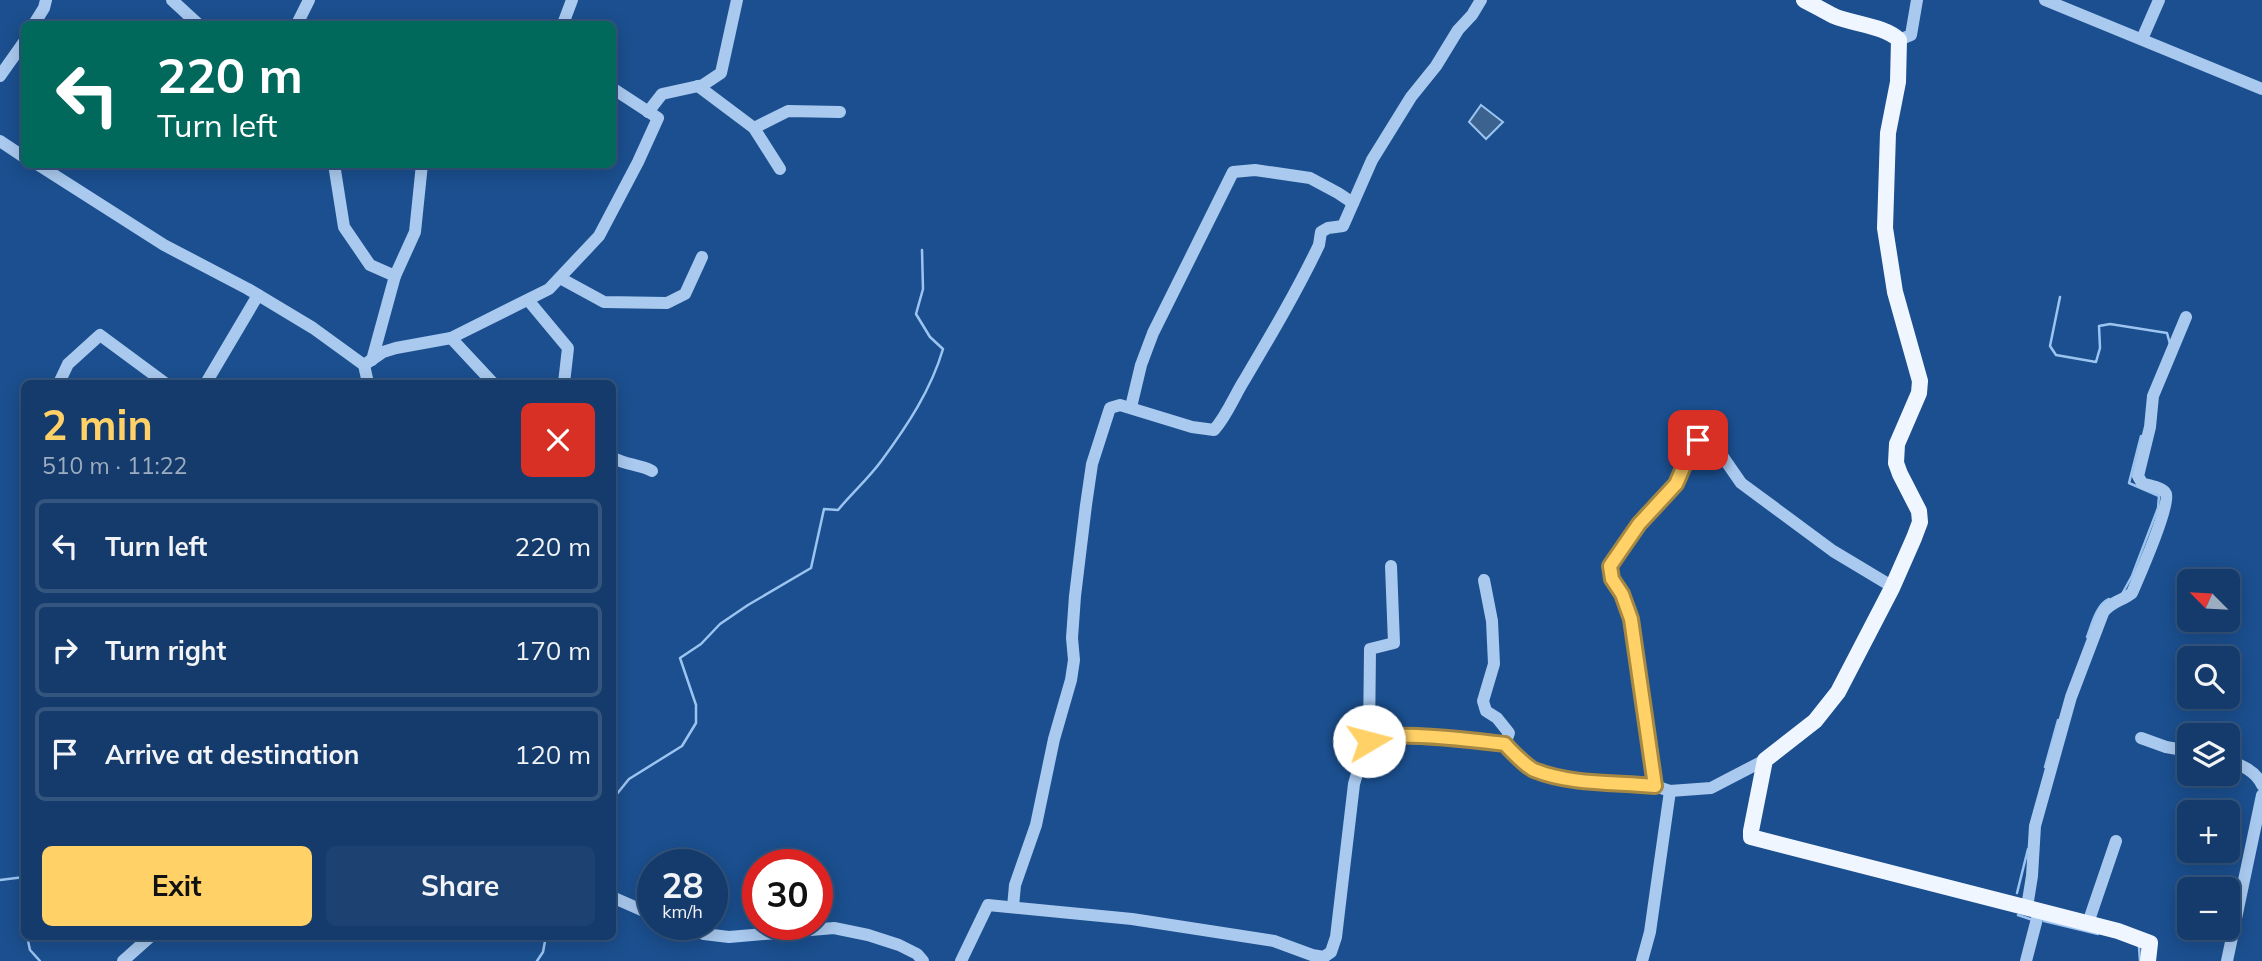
<!DOCTYPE html>
<html lang="en">
<head>
<meta charset="utf-8">
<style>
  body { margin:0; font-family:Mulish,sans-serif; background:#1d4271; color:#f1f3f6; height:100vh; display:flex; flex-direction:column; font-size:26px; white-space:nowrap }
  * { box-sizing:border-box; margin:0 }
  p { font-size:23px; color:#9dadc1 }
  .icon { flex:none; width:38px; height:38px; fill:none; stroke:currentColor; stroke-width:2; stroke-linecap:round; stroke-linejoin:round }
  .map { position:relative; flex:1; overflow:hidden }
  .drawer { position:absolute; left:21px; top:380px; width:595px; height:560px; display:flex; flex-direction:column; background:#143b6b; border-radius:10px; box-shadow:0 4px 18px #0003,0 0 0 2px #33557e }
  .drawer>* { flex:none }
  .guide { position:absolute; left:21px; top:21px; width:595px; height:147px; border-radius:10px; box-shadow:0 4px 18px #0003,0 0 0 2px #33557e; background:#00695c; color:#fff; overflow:hidden }
  .needle { width:46px; rotate:294deg }
  .tools { position:absolute; left:2177px; top:569px; display:grid; gap:14px }
  .tools a { display:grid; place-items:center; width:63px; height:63px; border-radius:10px; background:#143b6b; box-shadow:0 4px 18px #0003,0 0 0 2px #33557e; font-size:35px }
  .speed { position:absolute; left:637px; top:849px; display:flex; gap:14px; font-size:35px; font-weight:700; text-align:center }
  .speed>* { display:grid; place-content:center; width:91px; height:91px; border-radius:50%; background:#143b6b; box-shadow:0 4px 18px #0003,0 0 0 2px #33557e; line-height:1 }
  .speed small { font-size:18px; font-weight:400 }
  .speed .limit { border:10px solid #d22; background:#fff; color:#111 }
  .pin { position:absolute; display:grid; place-items:center; width:60px; height:60px; color:#fff; margin:-30px; border-radius:14px; box-shadow:0 4px 10px #0006 }
  .me { position:absolute; width:77px; margin:-38px; rotate:82deg; stroke-linejoin:round; filter:drop-shadow(0 0 5px #0008) }
  .turn { display:flex; align-items:center; gap:24px; height:147px; padding:0 21px; font-size:32px }
  .turn .icon { width:91px; height:91px; stroke-width:2.5 }
  .turn b { display:block; font-size:49px; line-height:60px }
  .round { display:grid; place-items:center; flex:none; width:74px; height:74px; border-radius:10px; background:#1d4271 }
  .headline { display:flex; align-items:center; justify-content:space-between; height:119px; padding:0 21px }
  h1 { font-size:42px; font-weight:700; line-height:52px; color:#ffd166 }
  .primary-button { display:flex; gap:14px; margin-top:auto; padding:14px 21px }
  .primary-button a { flex:1; height:80px; border-radius:10px; background:#ffd166; color:#111; font-size:28px; font-weight:700; line-height:80px; text-align:center }
  .primary-button a+a { background:#1d4271; color:#f1f3f6 }
  ul { padding:0; list-style:none }
  li { display:flex; align-items:center; gap:21px; height:94px; margin:0 14px 10px; padding:0 7px; border:4px solid #33557e; border-radius:10px }
  li div { flex:1 }
  li b { display:block; font-size:26px }
  li em { font-style:normal }
  .map>svg:first-child { display:block }
</style>
</head>
<body>
<div class="map">
<svg width="2262" height="961" viewBox="0 0 2262 961">
  <rect width="100%" height="100%" fill="#1b4f8f"/>
  <!-- water -->
  <polygon fill="#3c6290" stroke="#9cc4f0" stroke-width="2" points="1481,105 1503,122 1486,139 1469,122"/>
  <g fill="none" stroke-linecap="round" stroke-linejoin="round">
    <!-- stream -->
    <g stroke="#9cc4f0" stroke-width="2.5">
      <polyline points="2060,297 2050,346 2056,355 2096,362 2100,348 2099,326 2110,324 2167,333 2170,344"/>
      <polyline points="2122,594 2132,576 2158,508 2159,496 2129,483 2141,436"/>
      <path d="M 2087,637 C 2092,624 2096,605 2109,599"/>
      <polyline points="2045,767 2058,720"/>
      <path d="M 612,800 L 629,779 L 682,746 L 696,723 L 696,705 L 680,658 L 701,644 L 720,624 L 748,605 L 811,568 L 824,509 L 838,510 C 852,493 869,478 882,460 C 907,426 931,390 943,349 L 930,337 L 916,314 L 923,289 L 922,250"/>
      <polyline points="0,880 24,877"/>
      <polyline points="2017,893 2028,849"/>
      <polyline points="2018,915 2033,920"/>
      <polyline points="2044,921 2098,934"/>
      <polyline points="27,936 30,950 40,961"/>
      <polyline points="2139,947 2140,961"/>
      <polyline points="537,961 543,952 546,936"/>
    </g>
    <!-- minor -->
    <g stroke="#a9c9ee" stroke-width="12">
      <polyline points="172,0 198,24"/>
      <polyline points="2045,0 2262,89"/>
      <polyline points="34,24 44,8 46,0"/>
      <polyline points="297,24 309,0"/>
      <polyline points="563,24 572,0"/>
      <polyline points="2142,39 2159,0"/>
      <polyline points="1899,40 1911,35 1917,0"/>
      <polyline points="0,76 24,42"/>
      <polyline points="698,86 754,128 780,169"/>
      <polyline points="648,112 662,94 703,85 721,73 737,0"/>
      <polyline points="754,128 788,111 840,112"/>
      <polyline points="0,141 24,157"/>
      <polyline points="37,164 164,245 248,289 313,328 364,365 368,383"/>
      <polyline points="334,164 344,227 370,265 395,276 372,360"/>
      <polyline points="395,276 415,232 422,164"/>
      <polyline points="560,278 604,302 667,303 685,294 702,257"/>
      <polyline points="528,300 568,348 564,383"/>
      <polyline points="451,338 493,383"/>
      <polyline points="364,365 383,352 396,348 451,338 549,289 599,236 638,162 658,118 612,88"/>
      <polyline points="59,383 68,364 100,335 165,383"/>
      <polyline points="206,383 258,295"/>
      <polyline points="1131,407 1141,365 1153,333 1233,172 1255,170 1310,178 1338,193 1353,203"/>
      <path d="M 612,457 C 624,465 639,464 652,471"/>
      <polyline points="1484,580 1492,621 1494,664 1483,701 1486,711 1497,718 1509,733 1505,744"/>
      <polyline points="2141,738 2166,747 2189,751"/>
      <polyline points="1369,741 1370,649 1394,643 1391,566"/>
      <path d="M 2228,760 C 2241,765 2256,771 2262,785"/>
      <polyline points="1655,786 1631,619 1622,594 1612,579 1610,566 1639,524 1676,484 1690,452 1698,440 1706,442 1723,457 1741,483 1833,551 1893,587"/>
      <polyline points="612,897 653,915"/>
      <path d="M 1013,907 L 1015,885 L 1036,825 L 1054,739 L 1071,680 L 1074,660 L 1072,638 L 1075,596 L 1086,505 L 1092,464 L 1110,408 L 1120,405 L 1192,427 L 1214,430 C 1228,414 1234,396 1245,379 C 1271,335 1297,291 1319,245 L 1321,232 L 1328,228 L 1343,226 L 1372,160 L 1411,97 L 1436,66 L 1458,30 L 1472,15 L 1481,0"/>
      <path d="M 2027,907 L 2032,876 L 2035,826 L 2071,697 L 2103,613 C 2110,602 2122,601 2132,593 C 2138,579 2171,504 2166,494 C 2163,487 2149,486 2142,483 L 2138,476 L 2150,427 L 2153,396 L 2186,317"/>
      <polyline points="2088,923 2116,841"/>
      <polyline points="674,924 704,934 729,937 834,928 868,935 899,945 917,954 923,961"/>
      <polyline points="123,961 151,936"/>
      <polyline points="961,961 988,905 1132,919 1274,941 1312,955 1324,957 1331,952 1336,937 1354,784 1363,753 1369,741 1375,737 1472,740 1505,744 1533,770 1562,777 1613,784 1655,786 1670,791 1711,788 1765,760"/>
      <polyline points="1642,961 1650,932 1670,791"/>
      <polyline points="2026,961 2039,911"/>
      <polyline points="2227,961 2262,795"/>
    </g>
    <!-- major -->
    <path stroke="#f0f6ff" stroke-width="16" d="M 1804,0 C 1814,5 1824,11 1834,16 C 1852,24 1886,26 1899,40 L 1898,82 L 1888,133 L 1885,228 L 1895,292 L 1920,381 L 1919,393 L 1897,444 L 1896,463 L 1900,474 L 1919,511 L 1920,522 L 1914,538 L 1892,588 L 1838,692 L 1815,721 L 1765,760 L 1751,831 L 1751,837 L 2118,931 L 2150,943 L 2148,961"/>
  </g>
  <g fill="none" stroke-linecap="round" stroke-linejoin="round">
    <defs>
      <path id="route" d="M 1369,741 C 1386,729 1480,741 1505,744 C 1510,750 1527,767 1534,770 C 1571,785 1616,782 1655,786 L 1631,619 L 1622,594 L 1612,579 L 1610,566 L 1639,524 L 1676,484 L 1690,452 L 1698,440"/>
    </defs>
    <!-- route casing -->
    <use href="#route" stroke="#a68842" stroke-width="18"/>
    <!-- route -->
    <use href="#route" stroke="#ffd166" stroke-width="12"/>
  </g>
</svg>
<div class="tools">
<a><svg class="needle" viewBox="-14 -14 28 28"><path d="M0-13l5 13h-10z" fill="#e53935"/><path d="M0 13l5-13h-10z" fill="#9dadc1"/></svg></a>
<a><svg class="icon" aria-label="search" viewBox="0 0 24 24"><circle cx="10" cy="10" r="6"/><path d="M15 15l6 6"/></svg></a>
<a><svg class="icon" aria-label="layers" viewBox="0 0 24 24"><path d="M12 4l9 5-9 5-9-5zM3 14l9 5 9-5"/></svg></a>
<a>+</a>
<a>−</a>
</div>
<div class="speed"><div>28<small>km/h</small></div><div class="limit">30</div></div>
<div class="pin" style="left:1698px;top:440px;background:#d93025"><svg class="icon" aria-label="arrive" viewBox="0 0 24 24"><path d="M6 21V4h12l-3 4 3 4H6"/></svg></div>
<svg class="me" style="left:1369px;top:741px" viewBox="-20 -20 40 40"><circle r="19" fill="#fff"/><path d="M0-13L10 11 0 6-10 11z" fill="#ffd166"/></svg>
<div class="guide">
<div class="turn"><svg class="icon" aria-label="left" viewBox="0 0 24 24"><path d="M17 20v-9H6M10 6l-5 5 5 5"/></svg><div><b>220 m</b>Turn left</div></div>
</div>
<section class="drawer">
<div class="headline"><div><h1>2 min</h1><p>510 m · 11:22</p></div><a class="round" style="background:#d93025;color:#fff"><svg class="icon" aria-label="close" viewBox="0 0 24 24"><path d="M6 6l12 12M18 6L6 18"/></svg></a></div>
<ul>
<li><svg class="icon" aria-label="left" viewBox="0 0 24 24"><path d="M17 20v-9H6M10 6l-5 5 5 5"/></svg><div><b>Turn left</b></div><em>220 m</em></li>
<li><svg class="icon" aria-label="right" viewBox="0 0 24 24"><path d="M7 20v-9h11M14 6l5 5-5 5"/></svg><div><b>Turn right</b></div><em>170 m</em></li>
<li><svg class="icon" aria-label="arrive" viewBox="0 0 24 24"><path d="M6 21V4h12l-3 4 3 4H6"/></svg><div><b>Arrive at destination</b></div><em>120 m</em></li>
</ul>
<div class="primary-button"><a>Exit</a><a>Share</a></div>
</section>
</div>
</body>
</html>
